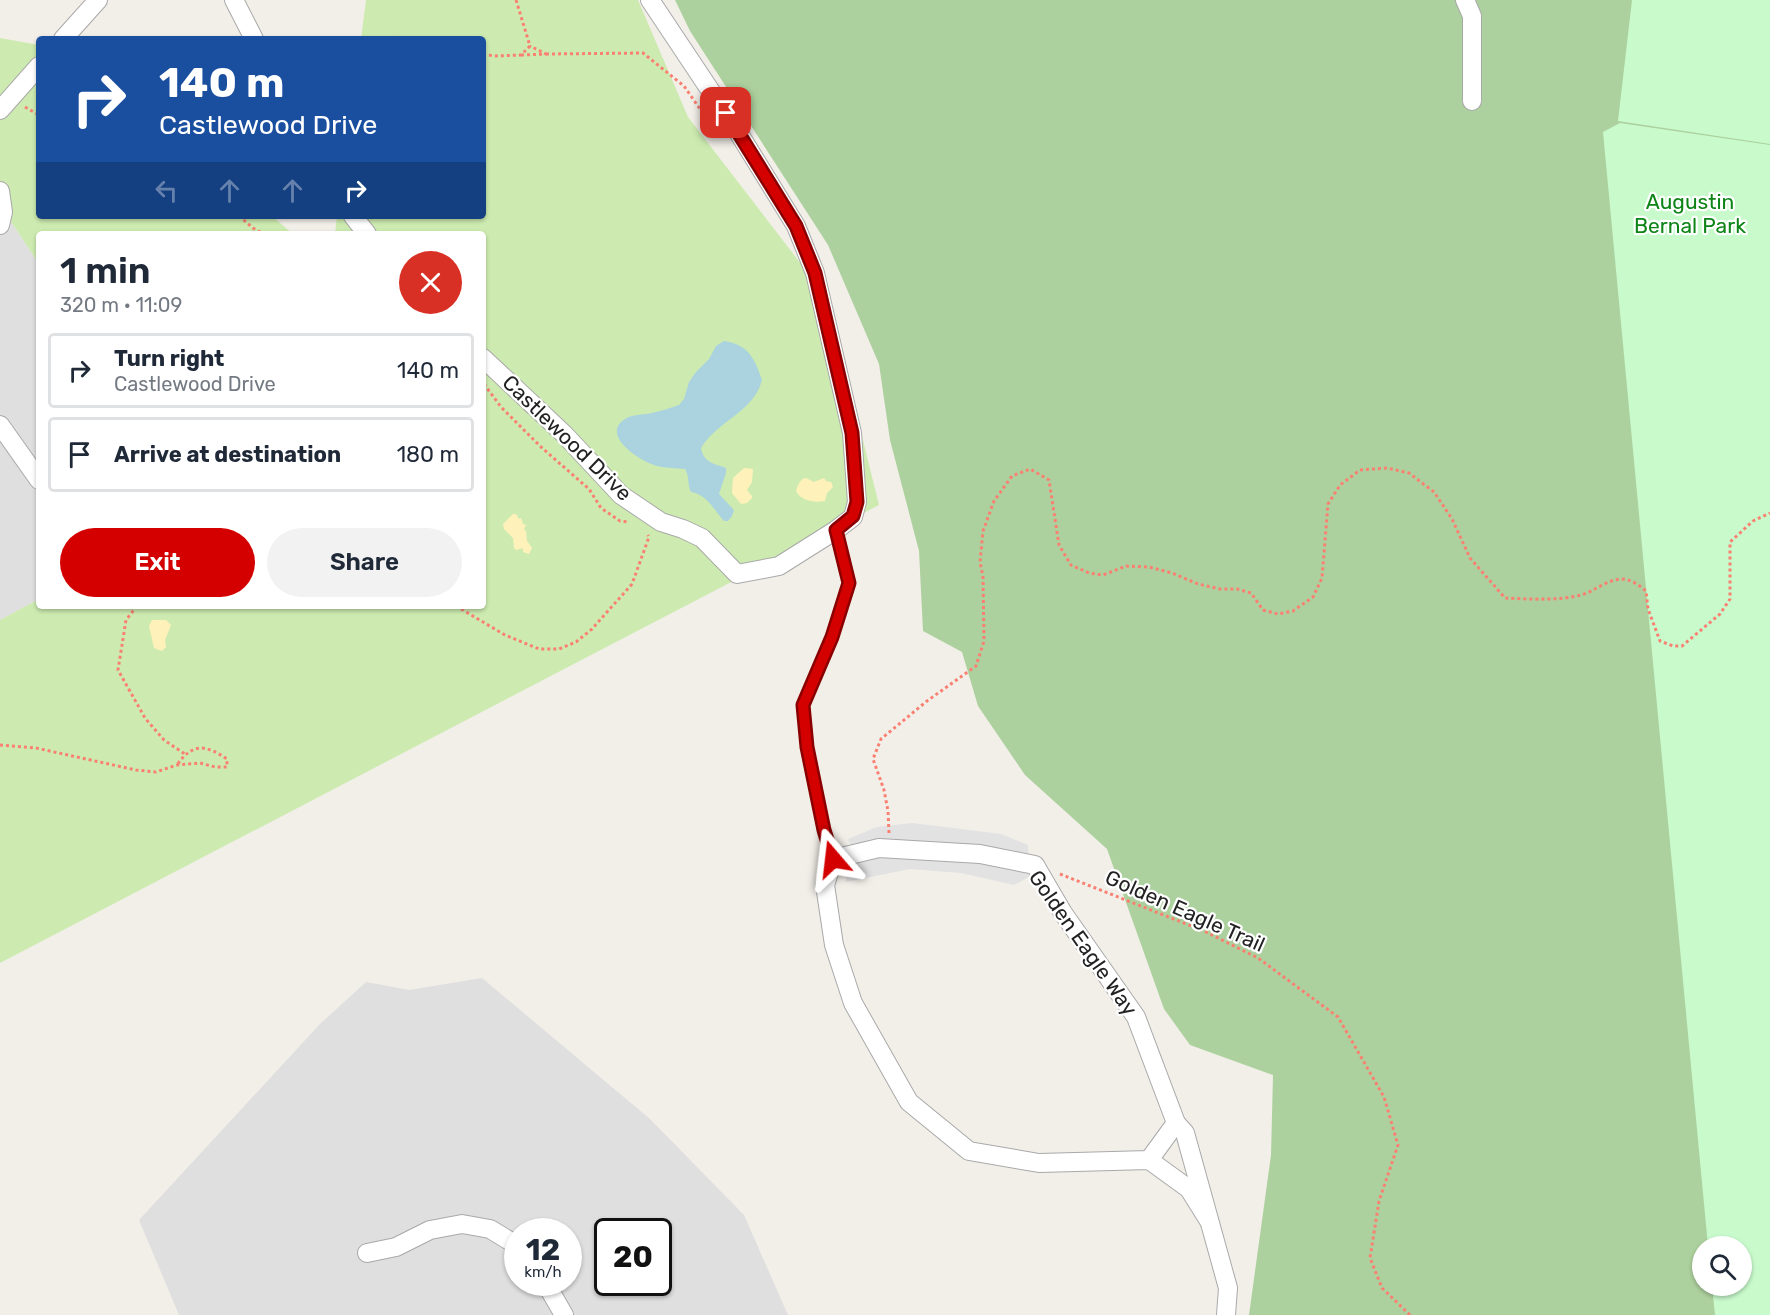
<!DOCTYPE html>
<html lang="en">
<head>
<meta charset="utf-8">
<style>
  body { margin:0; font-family:Rubik,sans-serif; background:#f2f2f3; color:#1f2937; height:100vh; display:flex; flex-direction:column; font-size:22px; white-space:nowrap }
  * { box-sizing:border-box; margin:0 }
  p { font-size:20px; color:#747a83 }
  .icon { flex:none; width:33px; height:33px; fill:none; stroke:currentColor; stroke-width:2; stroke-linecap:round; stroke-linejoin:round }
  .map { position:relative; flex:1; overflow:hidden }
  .details { position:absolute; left:36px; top:231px; width:450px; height:378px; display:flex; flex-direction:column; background:#fff; border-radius:6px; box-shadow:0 2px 4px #0004 }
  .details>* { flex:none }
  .guide { position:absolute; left:36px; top:36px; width:450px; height:183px; border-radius:6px; box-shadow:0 2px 4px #0004; background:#1a4fa0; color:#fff; overflow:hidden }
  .tools { position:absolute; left:1692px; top:1236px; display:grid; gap:12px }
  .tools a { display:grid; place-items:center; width:60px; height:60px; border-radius:50%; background:#fff; box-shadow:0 2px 4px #0004; font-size:30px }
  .speed { position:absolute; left:504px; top:1218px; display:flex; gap:12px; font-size:30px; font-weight:700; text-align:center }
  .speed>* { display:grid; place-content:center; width:78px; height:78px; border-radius:50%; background:#fff; box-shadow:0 2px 4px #0004; line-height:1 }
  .speed small { font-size:15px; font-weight:400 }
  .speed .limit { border:3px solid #111; border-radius:9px; background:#fff; color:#111 }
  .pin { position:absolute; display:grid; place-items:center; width:51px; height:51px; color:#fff; margin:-26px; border-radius:12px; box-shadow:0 3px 9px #0006 }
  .me { position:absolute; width:66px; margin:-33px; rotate:343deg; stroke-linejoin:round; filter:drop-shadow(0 0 4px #0008) }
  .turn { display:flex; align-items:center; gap:21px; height:126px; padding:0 24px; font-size:27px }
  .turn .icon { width:78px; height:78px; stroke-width:2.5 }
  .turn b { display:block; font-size:42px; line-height:51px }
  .lanes { display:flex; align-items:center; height:57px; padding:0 24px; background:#0003; justify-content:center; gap:30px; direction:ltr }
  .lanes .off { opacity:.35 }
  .round { display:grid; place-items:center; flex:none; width:63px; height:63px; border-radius:32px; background:#f2f2f3 }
  .headline { display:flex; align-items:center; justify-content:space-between; height:102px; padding:0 24px }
  h1 { font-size:36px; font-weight:600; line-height:45px }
  .primary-button { display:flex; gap:12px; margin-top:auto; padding:12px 24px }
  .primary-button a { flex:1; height:69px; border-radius:36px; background:#d40000; color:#fff; font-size:24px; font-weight:600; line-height:69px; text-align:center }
  .primary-button a+a { background:#f2f2f3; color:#1f2937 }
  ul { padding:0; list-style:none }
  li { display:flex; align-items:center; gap:18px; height:75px; margin:0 12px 9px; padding:0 12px; border:3px solid #e0e1e3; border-radius:6px }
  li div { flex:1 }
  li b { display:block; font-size:22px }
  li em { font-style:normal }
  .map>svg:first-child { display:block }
</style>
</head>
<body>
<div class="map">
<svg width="1770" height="1315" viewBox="0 0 1770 1315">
  <rect width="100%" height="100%" fill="#f2efe9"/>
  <!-- residential -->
  <g fill="#e0dfdf" fill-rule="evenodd">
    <polygon points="0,205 39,264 39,599 0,620"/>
    <path d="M 482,978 L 650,1119 L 744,1215 L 788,1315 L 179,1315 L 139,1220 L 320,1024 L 366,982 L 409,990 ZM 518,1232 L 568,1232 L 568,1282 L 518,1282 ZM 608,1232 L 658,1232 L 658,1282 L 608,1282 Z"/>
  </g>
  <!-- grass -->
  <g fill="#cdebb0">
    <polygon points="366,0 638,0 688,117 828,299 879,505 0,963 0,620 39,599 39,606 483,606 483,234 335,234 337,216 483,216 483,39 361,39"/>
    <polygon points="0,38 39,45 39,216 272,216 293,234 39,234 39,264 0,205"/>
  </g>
  <!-- forest -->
  <path fill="#add19e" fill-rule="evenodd" d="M 675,0 L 1770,0 L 1770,1315 L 1249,1315 L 1271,1155 L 1273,1075 L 1190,1045 L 1164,1009 L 1107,849 L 1025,775 L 978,706 L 962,652 L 923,631 L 919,551 L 890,440 L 879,364 L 828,245 L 690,31 ZM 1702,1246 L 1742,1246 L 1742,1286 L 1702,1286 Z"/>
  <!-- sand -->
  <g fill="#fff1ba">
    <polygon points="744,468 753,469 752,482 747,490 752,496 752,498 747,503 741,504 732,493 733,478"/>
    <path d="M 806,478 L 814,482 L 824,478 L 826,481 L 831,482 L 833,487 L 827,493 L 825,501 C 815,503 801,501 796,491 C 798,485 800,479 806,478 Z"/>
    <polygon points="513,514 516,514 519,519 521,518 523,524 526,525 524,529 526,531 527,541 532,548 529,554 523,552 523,548 516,550 514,548 513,538 504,529 503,524"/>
    <polygon points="152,620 166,620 171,625 165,640 166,647 162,651 154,648 149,626"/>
  </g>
  <!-- park -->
  <g fill="#c8facc">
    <polygon points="1632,0 1770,0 1770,144 1618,121"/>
    <polygon points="1620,123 1770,145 1770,1315 1715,1315 1712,1286 1742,1286 1742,1246 1708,1246 1603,132"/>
  </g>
  <!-- parking -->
  <polygon fill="#e2e2e2" points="912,823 1001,834 1028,845 1029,877 1014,885 961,873 910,869 845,882 852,866 852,848 848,839 877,827"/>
  <!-- water -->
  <path fill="#aad3df" d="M 724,341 C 748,344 755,359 762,380 C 754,412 717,421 701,448 C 704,463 713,463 726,468 L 726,473 L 719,494 L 734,510 L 732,516 L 728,521 L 724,521 C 713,509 708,495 691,492 C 687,485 690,477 685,469 C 676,468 666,468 657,466 C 642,462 599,436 625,419 C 632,414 643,415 652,413 C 661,411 670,408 679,405 L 684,399 L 689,382 L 696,372 L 709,359 L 716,346 Z"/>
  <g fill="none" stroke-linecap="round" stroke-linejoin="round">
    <defs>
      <polyline id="lane" points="833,859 824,830 807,747 803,705 832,637 849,583 836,530"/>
      <g id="street">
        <polyline points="234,0 254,39"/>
        <polyline points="1465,0 1472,16 1472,101"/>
        <polyline points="63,39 98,0"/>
        <polyline points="0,110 39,66"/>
        <polyline points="0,191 3,212 0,225"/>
        <polyline points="353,216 367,234"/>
        <polyline points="483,358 564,434 621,495 661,522 683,529 702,538 737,574 779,566 836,530 853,517 857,502 852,433 815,273 796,226 738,132 650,0"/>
        <polyline points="0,425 39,480"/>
        <polyline points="1176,1123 1185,1133 1228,1288 1226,1315"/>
        <polyline points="1149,1160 1176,1123 1136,1017 1063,913 1035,865 980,854 879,848 833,859 825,885 834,945 853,1003 909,1102 969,1151 1039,1163 1149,1160 1189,1189 1209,1221"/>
        <polyline points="367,1253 396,1247 430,1230 462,1224 490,1229 518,1246"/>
        <polyline points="545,1282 564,1315"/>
      </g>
    </defs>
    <!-- lane casing -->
    <use href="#lane" stroke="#a9a9a9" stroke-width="10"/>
    <!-- street casing -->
    <use href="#street" stroke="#a9a9a9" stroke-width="20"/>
    <!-- path -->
    <g stroke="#fa8072" stroke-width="3" stroke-dasharray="3 3" stroke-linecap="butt">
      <polyline points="393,39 397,37 408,39"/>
      <polyline points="483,54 494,56 521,55 530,46 516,0"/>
      <polyline points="546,54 643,53 684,86 700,109"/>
      <polyline points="521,55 546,54 530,46"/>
      <polyline points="25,107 39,115"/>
      <polyline points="239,216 253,228 263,234"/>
      <polyline points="484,384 501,407 541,447 589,489 601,508 620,521 629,522"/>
      <polyline points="137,606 126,620 118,670 145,718 164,740 185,754"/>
      <polyline points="456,606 505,635 539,649 559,649 576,642 592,629 632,584 649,537 648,535"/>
      <path d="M 0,745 L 36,748 L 136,770 L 156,772 L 177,765 L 200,763 L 215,767 L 227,767 L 227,759 C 206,745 193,742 177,765"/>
      <path d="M 889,833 L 888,811 L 884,790 L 873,759 L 881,739 L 927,701 L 976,666 L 984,641 L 983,577 L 980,562 L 983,531 L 994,501 L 1012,476 L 1030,469 L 1049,480 L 1059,545 L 1071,565 L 1089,573 L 1103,575 L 1126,566 L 1149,567 L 1172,573 L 1198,584 L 1220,589 L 1237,589 L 1251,593 L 1263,610 L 1278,614 L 1293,611 L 1313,597 L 1322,578 L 1328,504 L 1340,485 L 1360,470 L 1387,468 L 1409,473 L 1434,492 L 1452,519 L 1470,558 L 1505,598 C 1529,599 1557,601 1581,595 C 1595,591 1606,580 1621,579 C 1631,579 1639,585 1646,591 L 1648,609 L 1660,641 L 1673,646 L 1682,646 L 1720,614 L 1730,599 L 1730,542 L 1753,521 L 1770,513"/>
      <polyline points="1060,874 1204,931 1258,958 1338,1017 1384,1097 1398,1145 1379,1201 1370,1258 1382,1288 1410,1315"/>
    </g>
    <!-- lane -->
    <use href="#lane" stroke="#fff" stroke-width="9"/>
    <!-- street -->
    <use href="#street" stroke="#fff" stroke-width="18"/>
  </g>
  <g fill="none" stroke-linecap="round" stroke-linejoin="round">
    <defs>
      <polyline id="route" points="726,113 796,226 815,273 852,433 857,502 853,516 836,530 849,583 832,637 803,705 807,747 824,830 833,859"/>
    </defs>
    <!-- route casing -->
    <use href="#route" stroke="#8a0000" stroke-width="15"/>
    <!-- route -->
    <use href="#route" stroke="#d40000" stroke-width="10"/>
  </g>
  <g text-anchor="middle" stroke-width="4.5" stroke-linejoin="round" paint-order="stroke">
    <!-- park labels -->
    <g font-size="21" fill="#0c8416" stroke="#fff">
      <text x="1690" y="209">Augustin<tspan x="1690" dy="24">Bernal Park</tspan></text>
    </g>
    <!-- street labels -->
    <g font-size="21" fill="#222" stroke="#fff">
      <text transform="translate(567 438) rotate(44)" y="7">Castlewood Drive</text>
      <text transform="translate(1185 911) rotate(24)" y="7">Golden Eagle Trail</text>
      <text transform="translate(1083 943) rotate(55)" y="7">Golden Eagle Way</text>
    </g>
  </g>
</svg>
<div class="tools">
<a><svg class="icon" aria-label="search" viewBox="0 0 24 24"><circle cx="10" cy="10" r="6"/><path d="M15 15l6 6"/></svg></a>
</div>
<div class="speed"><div>12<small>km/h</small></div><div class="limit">20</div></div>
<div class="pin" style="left:726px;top:113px;background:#d93025"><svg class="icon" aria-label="arrive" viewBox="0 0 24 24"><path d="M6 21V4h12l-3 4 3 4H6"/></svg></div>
<svg class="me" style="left:833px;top:859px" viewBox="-20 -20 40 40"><path d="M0-17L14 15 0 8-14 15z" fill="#d40000" stroke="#fff" stroke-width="4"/></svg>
<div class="guide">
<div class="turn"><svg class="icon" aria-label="right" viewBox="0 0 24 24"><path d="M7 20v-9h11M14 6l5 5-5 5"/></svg><div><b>140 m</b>Castlewood Drive</div></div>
<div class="lanes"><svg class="icon off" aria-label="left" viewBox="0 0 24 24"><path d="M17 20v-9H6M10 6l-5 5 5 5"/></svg><svg class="icon off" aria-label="ahead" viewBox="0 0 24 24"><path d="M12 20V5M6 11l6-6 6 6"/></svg><svg class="icon off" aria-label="ahead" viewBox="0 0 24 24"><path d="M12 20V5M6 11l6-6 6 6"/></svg><svg class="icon" aria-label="right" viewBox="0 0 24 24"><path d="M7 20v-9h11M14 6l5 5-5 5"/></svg></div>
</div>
<section class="details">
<div class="headline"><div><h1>1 min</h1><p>320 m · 11:09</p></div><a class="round" style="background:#d93025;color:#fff"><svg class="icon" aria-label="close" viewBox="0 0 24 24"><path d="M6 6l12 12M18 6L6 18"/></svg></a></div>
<ul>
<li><svg class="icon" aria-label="right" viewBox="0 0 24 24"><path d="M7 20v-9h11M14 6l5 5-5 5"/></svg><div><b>Turn right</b><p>Castlewood Drive</p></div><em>140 m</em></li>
<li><svg class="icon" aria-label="arrive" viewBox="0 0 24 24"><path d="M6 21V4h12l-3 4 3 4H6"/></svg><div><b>Arrive at destination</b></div><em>180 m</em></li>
</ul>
<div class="primary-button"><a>Exit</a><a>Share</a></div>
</section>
</div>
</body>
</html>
